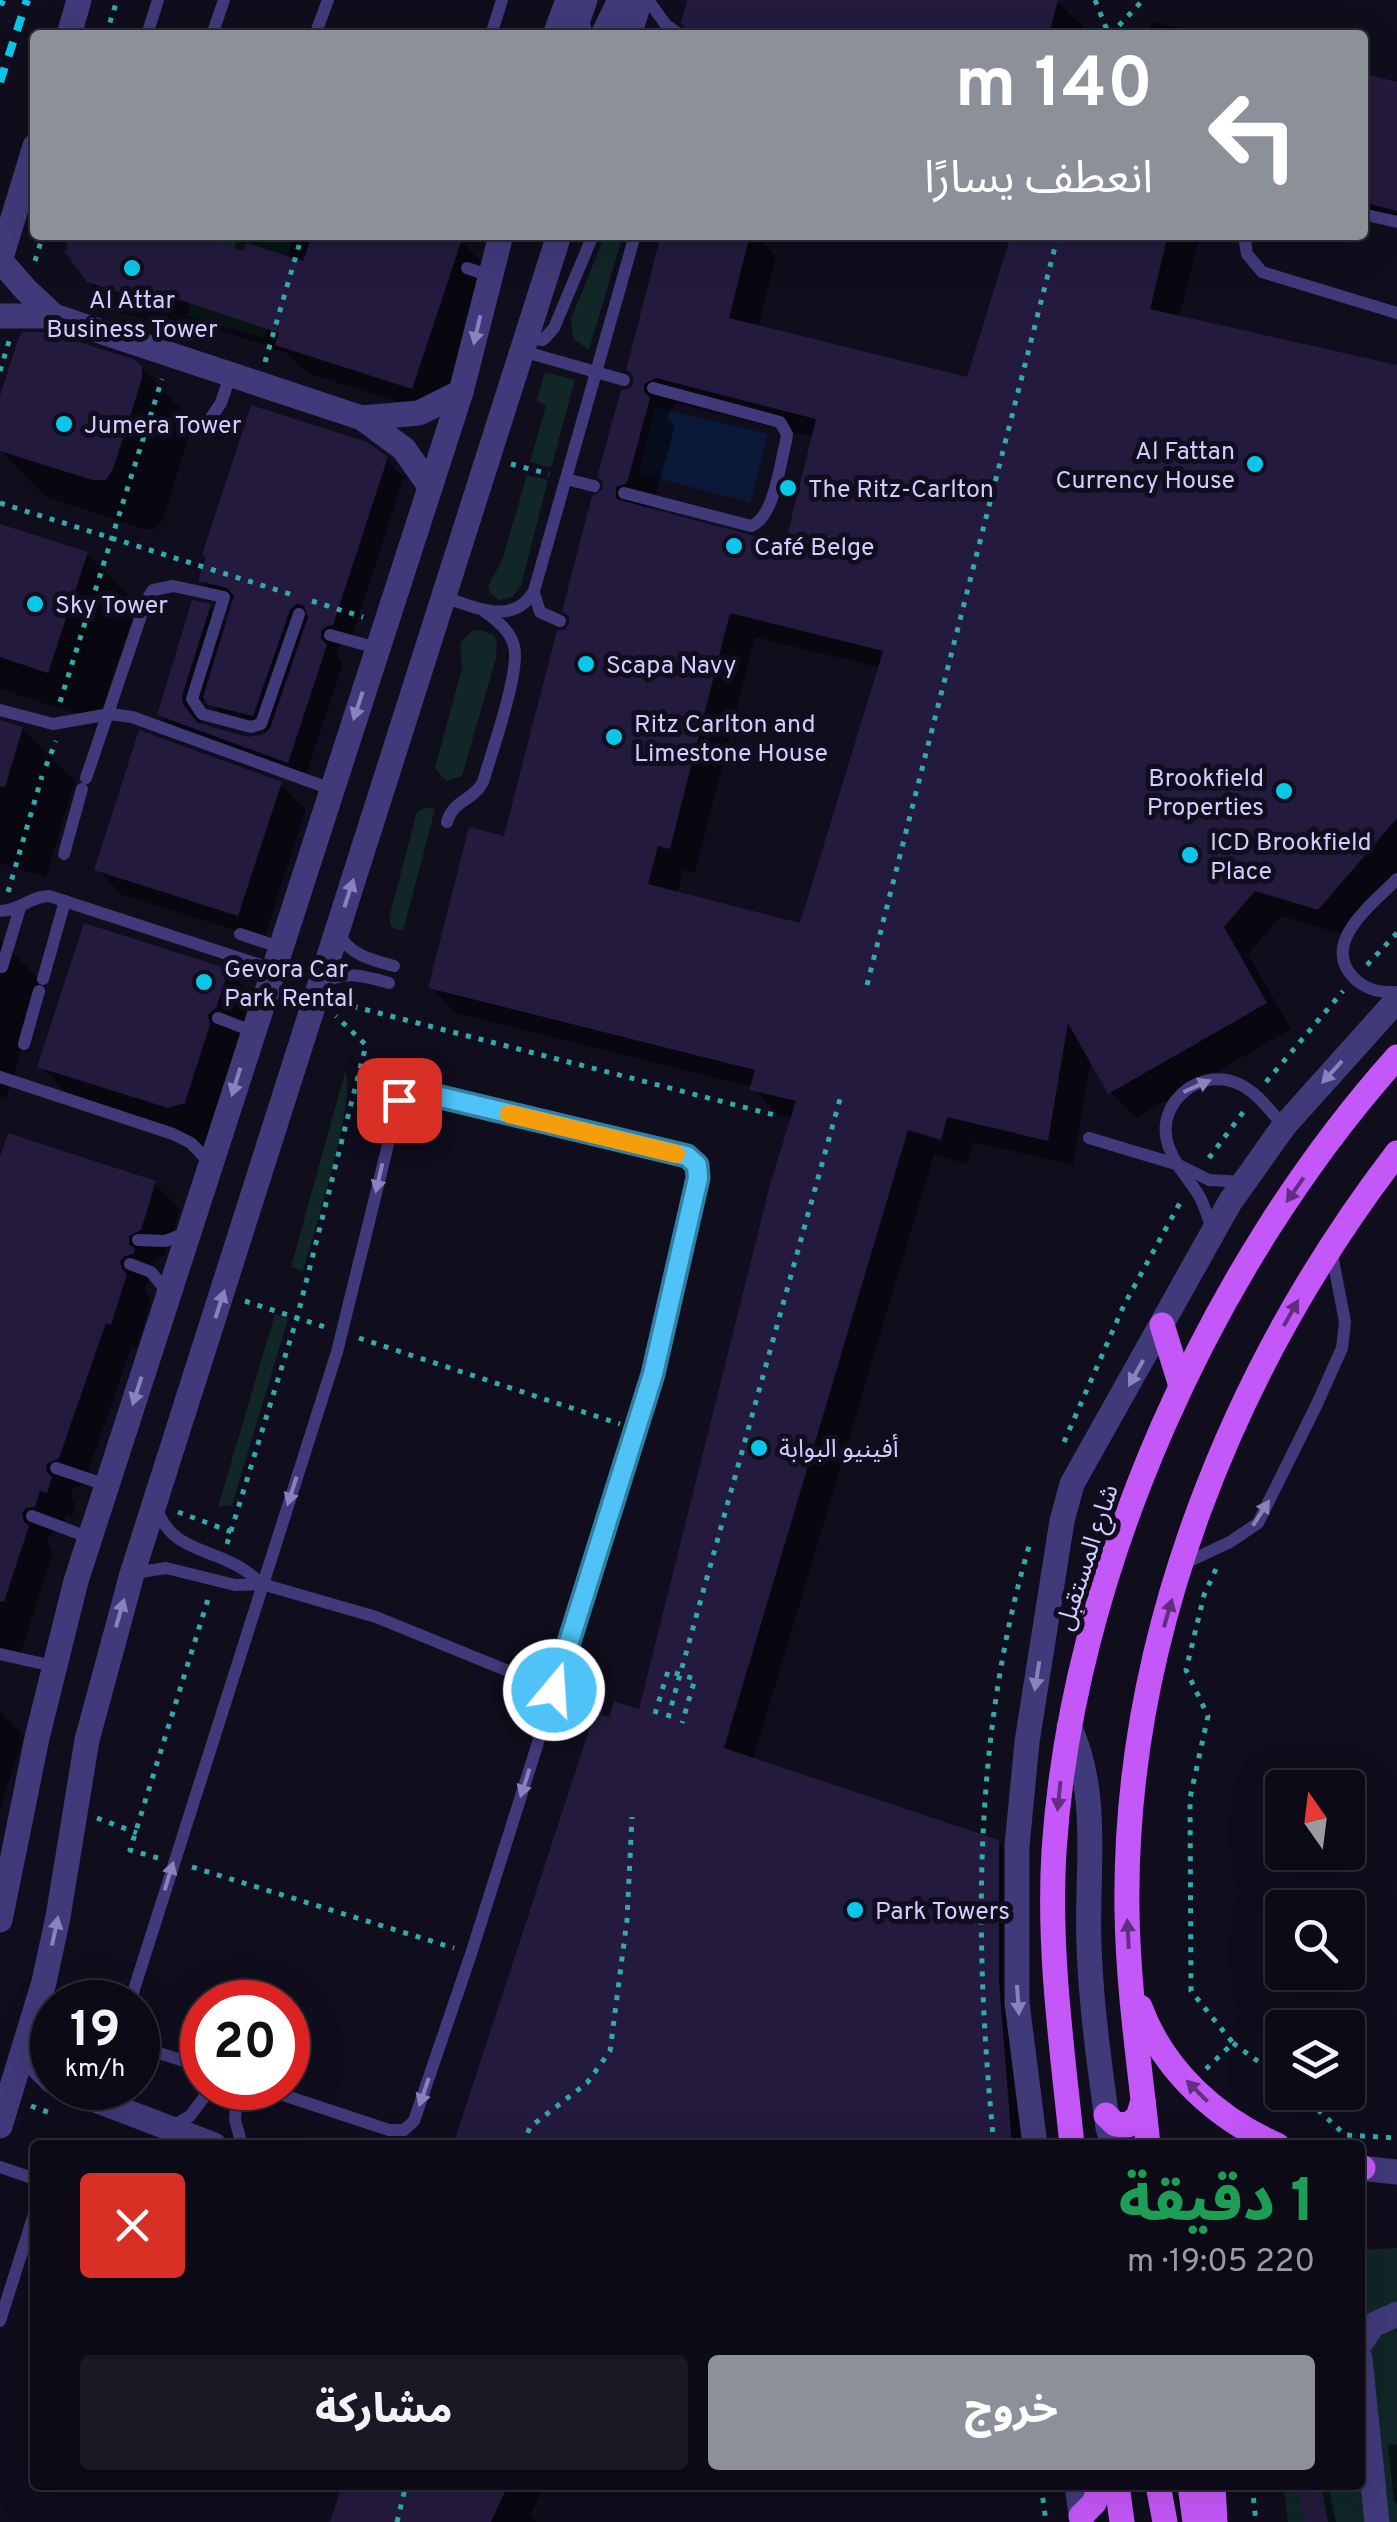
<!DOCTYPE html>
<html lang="ar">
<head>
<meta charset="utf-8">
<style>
  body { margin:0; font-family:Overpass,"Noto Sans Arabic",sans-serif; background:#1a1823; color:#f1f3f6; direction:rtl; height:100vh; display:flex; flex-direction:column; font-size:38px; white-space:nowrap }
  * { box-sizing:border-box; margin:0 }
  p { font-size:32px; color:#9a9aa1 }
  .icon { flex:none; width:55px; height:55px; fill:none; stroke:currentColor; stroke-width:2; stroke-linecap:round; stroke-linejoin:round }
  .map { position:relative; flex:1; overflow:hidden; direction:ltr }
  .drawer { position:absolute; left:30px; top:2140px; width:1335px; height:350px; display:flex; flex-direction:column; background:#0c0a16; border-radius:10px; box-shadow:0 10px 40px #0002,0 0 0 2px #2c2b35; direction:rtl }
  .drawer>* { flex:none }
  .guide { position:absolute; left:30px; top:30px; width:1338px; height:210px; border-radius:10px; box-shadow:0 10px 40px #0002,0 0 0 2px #2c2b35; direction:rtl; background:#8c9099; color:#fff; overflow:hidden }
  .needle { width:65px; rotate:346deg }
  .tools { position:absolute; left:1265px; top:1770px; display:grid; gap:20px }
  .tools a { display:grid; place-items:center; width:100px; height:100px; border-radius:10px; background:#0c0a16; box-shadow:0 10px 40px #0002,0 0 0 2px #2c2b35; font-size:50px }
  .speed { position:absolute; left:30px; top:1980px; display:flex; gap:20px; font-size:50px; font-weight:700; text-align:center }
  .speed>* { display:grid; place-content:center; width:130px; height:130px; border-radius:50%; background:#0c0a16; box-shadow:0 10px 40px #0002,0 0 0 2px #2c2b35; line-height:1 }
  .speed small { font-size:25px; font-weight:400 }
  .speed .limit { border:15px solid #d22; background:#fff; color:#111 }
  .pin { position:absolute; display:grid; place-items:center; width:85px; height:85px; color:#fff; margin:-42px; border-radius:20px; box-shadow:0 5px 15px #0006 }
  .me { position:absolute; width:110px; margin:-55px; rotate:18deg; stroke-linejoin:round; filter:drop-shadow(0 0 8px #0008) }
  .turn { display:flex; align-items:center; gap:35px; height:210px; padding:0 50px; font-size:45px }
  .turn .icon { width:130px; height:130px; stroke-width:2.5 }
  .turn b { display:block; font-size:70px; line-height:85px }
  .round { display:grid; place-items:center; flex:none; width:105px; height:105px; border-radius:10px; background:#1a1823 }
  .overview { display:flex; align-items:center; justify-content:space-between; height:170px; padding:0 50px }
  h1 { font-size:60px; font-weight:800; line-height:75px; color:#1e9e55 }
  .button { display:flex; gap:20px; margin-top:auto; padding:20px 50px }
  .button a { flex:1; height:115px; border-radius:10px; background:#8c9099; color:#fff; font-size:40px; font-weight:800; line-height:115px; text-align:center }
  .button a+a { background:#1a1823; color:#f1f3f6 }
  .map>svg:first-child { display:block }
</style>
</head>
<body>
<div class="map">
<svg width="1397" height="2522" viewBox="0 0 1397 2522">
  <rect width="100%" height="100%" fill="#100d1d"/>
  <!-- green -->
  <g fill="#102627">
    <polygon points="211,235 294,235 264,338 187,316"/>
    <polygon points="605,235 623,235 589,350 573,338 571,319"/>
    <polygon points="545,372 575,380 551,468 530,462 546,405 537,401"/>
    <polygon points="527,475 548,480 521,586 512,597 499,600 490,593 488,586 502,560"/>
    <polygon points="481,630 494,635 497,643 496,658 462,776 446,781 435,768 462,668 460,643 472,631"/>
    <polygon points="426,807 435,809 403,931 392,928 389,918 417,812"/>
    <path d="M 345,1072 C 358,1096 312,1238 303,1272 L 291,1267 Z"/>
    <polygon points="275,1314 288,1319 232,1505 218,1507"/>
    <polygon points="1397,2248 1397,2522 1288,2522 1283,2485 1360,2485 1360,2250"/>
  </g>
  <!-- water -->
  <polygon fill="#0b1938" points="655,407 768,434 750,503 639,473"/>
  <!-- shadow -->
  <g fill="#0007" fill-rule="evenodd">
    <polygon points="690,0 1056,0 1083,26 1080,35 691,35"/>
    <polygon points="1152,21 1207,35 1148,35"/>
    <polygon points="1362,75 1397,84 1397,228 1362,219"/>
    <polygon points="67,235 222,235 219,245 234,250 238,235 443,235 461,241 490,270 441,416 307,373 287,353 194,322 190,333 117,311 87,281"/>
    <path d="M 663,235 L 755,235 L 776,256 L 758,328 L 969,380 L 1013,235 L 1200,235 L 1179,318 L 1397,368 L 1397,874 L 1345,935 L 1281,916 L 1248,954 L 1291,1029 L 1136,1118 L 1110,1092 L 1091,1058 L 1073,1165 L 973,1142 L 967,1164 L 934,1154 L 753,1760 L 997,1842 L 1024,1868 L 1034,2145 L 456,2145 L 611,1720 L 641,1712 L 793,1118 L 778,1115 L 752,1087 L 456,1013 L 430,987 L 506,839 L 566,632 L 572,625 L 632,390 L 636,382 ZM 676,403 L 814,437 L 786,547 L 652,509 L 675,426 L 667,417 ZM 755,637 L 881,668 L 802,926 L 677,894 L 683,870 L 695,873 Z"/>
    <polygon points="141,368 191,419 191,430 163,519 156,529 144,529 46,497 0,450 0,406"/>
    <path d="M 386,459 L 404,477 L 350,642 L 344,642 L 337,649 L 337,658 L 343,664 L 305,778 L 177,732 L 159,715 L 210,607 L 228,624 L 235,601 L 218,598 L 201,580 ZM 205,696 L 228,722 L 270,732 L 248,739 L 200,724 L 199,715 Z"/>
    <polygon points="0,526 87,554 137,604 98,721 0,689"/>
    <polygon points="0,721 22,729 75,781 46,877 0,863"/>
    <polygon points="280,784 306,809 264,939 122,895 97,869"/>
    <polygon points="0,940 43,983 6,1098 0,1096"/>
    <polygon points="228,971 269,1013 211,1148 82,1108 40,1066"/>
    <polygon points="0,1164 154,1183 180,1209 165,1255 154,1261 153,1271 145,1288 151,1301 136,1349 131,1347 84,1484 72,1489 71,1499 76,1505 72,1517 66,1514 60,1531 52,1532 47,1540 53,1553 17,1664 0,1658"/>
    <polygon points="0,1711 24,1735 0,1810"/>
    <polygon points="1397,2444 1397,2504 1394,2501 1388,2445"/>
    <polygon points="345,2485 544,2485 531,2515 537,2522 333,2522"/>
    <polygon points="1300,2485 1328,2485 1336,2522 1307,2522"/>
  </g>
  <!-- building -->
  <g fill="#231a3d" fill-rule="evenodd">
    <polygon points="687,0 1058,0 1049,35 690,35 681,23"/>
    <polygon points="1362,73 1397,82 1397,211 1362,202"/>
    <polygon points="65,235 198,235 244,251 246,243 303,261 312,235 451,235 462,239 412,389 275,345 279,333 165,295 162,306 87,282 64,251 68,249"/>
    <path d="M 661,235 L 750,235 L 729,318 L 967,377 L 1011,235 L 1168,235 L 1150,309 L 1397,365 L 1397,818 L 1318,910 L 1255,891 L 1224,927 L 1267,1003 L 1108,1094 L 1068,1023 L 1048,1141 L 947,1117 L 941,1140 L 908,1130 L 724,1748 L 999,1840 L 999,1981 L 1012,2145 L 453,2145 L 595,1712 L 609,1717 L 614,1701 L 639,1709 L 770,1184 L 796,1101 L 749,1090 L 755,1070 L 428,988 L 469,827 L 504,836 L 557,630 L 565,630 L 569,624 L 569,616 L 562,611 L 592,496 L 603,489 L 603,482 L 597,477 L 621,390 L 630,388 L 634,382 L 632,374 L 626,370 ZM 656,378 L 816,419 L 785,544 L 616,499 L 616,487 L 627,483 L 650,398 L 644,392 L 644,384 ZM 730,613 L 883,651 L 800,923 L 648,884 L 658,846 L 670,849 Z"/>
    <polygon points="46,332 133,359 142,366 142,379 113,469 106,480 92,480 0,451 0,396 18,340 22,332"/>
    <polygon points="251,405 367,442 388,457 333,625 327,626 321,631 321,638 327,645 288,763 157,715 192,600 211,604 182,696 183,704 198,723 248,737 264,734 270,728 308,617 303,605 296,604 290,610 253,716 208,705 203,697 234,596 227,588 198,581 206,556 202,555"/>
    <polygon points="0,524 88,552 48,673 0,657"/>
    <polygon points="0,720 23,727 5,787 0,786"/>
    <polygon points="139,730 282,782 238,916 94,870"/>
    <polygon points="84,923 229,969 216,1008 208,1015 210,1024 185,1103 168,1108 37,1067"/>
    <polygon points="8,1133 156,1181 141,1230 129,1236 129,1244 135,1249 133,1254 125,1256 120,1261 122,1269 127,1274 111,1325 106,1323 59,1458 47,1464 46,1471 52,1477 47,1493 40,1491 35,1507 26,1508 22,1513 24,1522 29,1526 4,1602 0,1601 0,1157"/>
    <polygon points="342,2485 508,2485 491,2522 330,2522"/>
    <polygon points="1297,2485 1321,2485 1328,2522 1305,2522"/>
  </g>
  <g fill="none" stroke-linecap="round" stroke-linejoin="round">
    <!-- path -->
    <g stroke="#32aaa9" stroke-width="5" stroke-dasharray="5 8" stroke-linecap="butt">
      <polyline points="1095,0 1109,35"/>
      <polyline points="106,35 117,0"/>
      <polyline points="1110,35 1143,0"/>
      <polyline points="35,261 43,235"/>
      <polyline points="265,362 302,235"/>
      <polyline points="0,371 10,338"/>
      <polyline points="511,464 549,474"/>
      <polyline points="0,503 296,596"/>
      <polyline points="312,601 363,617"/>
      <polyline points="60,702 162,379"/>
      <polyline points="46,766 56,741"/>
      <polyline points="8,892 42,776"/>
      <polyline points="1367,965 1397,933"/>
      <polyline points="867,985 1058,235"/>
      <polyline points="340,1003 778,1116"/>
      <polyline points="1266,1082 1343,991"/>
      <polyline points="1209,1158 1244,1111"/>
      <polyline points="245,1301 325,1327"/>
      <polyline points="359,1338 620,1424"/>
      <polyline points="1064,1442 1124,1305 1181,1201"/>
      <polyline points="178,1512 232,1532"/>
      <polyline points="227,1544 297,1318 366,1045 336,1016"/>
      <polyline points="655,1714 668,1671 695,1679 682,1723"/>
      <polyline points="668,1718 840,1099"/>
      <polyline points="97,1818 137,1833"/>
      <polyline points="158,1858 130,1850 209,1596"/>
      <polyline points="192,1867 454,1948"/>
      <polyline points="1233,2043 1282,2079"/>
      <polyline points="1206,2069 1233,2043 1191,1991 1190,1798 1208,1716 1186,1670 1204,1595 1216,1569"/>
      <polyline points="1299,2092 1345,2135 1397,2138"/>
      <polyline points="31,2106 53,2114"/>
      <polyline points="523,2145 530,2127 587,2083 610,2051 627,1920 632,1817"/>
      <path d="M 994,2145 C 974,1945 972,1737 1030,1543"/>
      <polyline points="1041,2485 1046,2522"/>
      <polyline points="1252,2485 1256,2522"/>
      <polyline points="397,2522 406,2485"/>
    </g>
    <!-- service -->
    <g stroke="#403a7a" stroke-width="12">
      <polyline points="648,0 666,25 680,35"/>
      <polyline points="147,35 158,0"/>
      <polyline points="212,35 224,0"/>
      <polyline points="315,35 328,0"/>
      <polyline points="491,35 502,0"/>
      <polyline points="1362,214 1397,222"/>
      <polyline points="1244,235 1247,254 1262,272 1397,313"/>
      <polyline points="467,268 490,276"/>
      <polyline points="527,338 543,340 554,328 593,235"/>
      <polyline points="522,351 624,380"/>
      <polyline points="212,416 221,403 231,373"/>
      <polyline points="566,479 594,486"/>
      <path d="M 624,493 L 751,526 C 774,518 780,464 786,441 L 787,434 L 780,422 L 653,388"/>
      <polyline points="534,593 540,612 560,621"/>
      <path d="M 444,597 C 474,607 513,627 534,591 L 635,235"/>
      <polyline points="330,635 377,648"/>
      <polyline points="0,710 53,724 110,714 132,717 331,789"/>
      <polyline points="86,778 146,601 153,590 173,586 224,597 192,699 202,714 251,727 261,724 299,614"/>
      <path d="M 447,822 C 453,800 474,800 483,782 C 491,754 521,670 514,646 C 510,630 496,620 484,611"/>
      <polyline points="64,854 82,789"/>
      <path d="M 1397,879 C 1374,903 1320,942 1353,977 C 1365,990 1380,993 1397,992"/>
      <path d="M 0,911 C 20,911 31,896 49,896 L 273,969"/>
      <path d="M 338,933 C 350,955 371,960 394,966"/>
      <polyline points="240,934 279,947"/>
      <polyline points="2,967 20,908"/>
      <polyline points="43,979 65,901"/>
      <path d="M 323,983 C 346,970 365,976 389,983"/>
      <polyline points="218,1018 252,1031"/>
      <polyline points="24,1044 39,991"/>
      <polyline points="0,1077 173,1134 191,1143 210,1163"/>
      <polyline points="1089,1138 1179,1165 1209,1180 1243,1182"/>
      <path d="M 1212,1230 C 1208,1218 1205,1205 1198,1194 C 1187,1177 1172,1161 1167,1141 C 1157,1101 1202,1066 1239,1084 C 1257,1092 1271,1112 1284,1126"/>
      <polyline points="138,1240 165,1241 187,1233"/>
      <polyline points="130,1264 151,1272 169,1294"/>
      <polyline points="56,1468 106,1485"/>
      <path d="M 155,1506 C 172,1550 201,1546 236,1565 C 246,1570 254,1577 262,1584"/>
      <polyline points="32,1516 90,1538"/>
      <polyline points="1183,1564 1230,1542 1258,1523 1317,1404 1342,1348 1345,1322 1331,1249"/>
      <polyline points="134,1573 166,1568 235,1585 262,1584 376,1617 555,1690"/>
      <polyline points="0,1654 53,1666"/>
      <polyline points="130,2002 337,1352 399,1100 409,1093 421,1092 693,1160 697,1165 698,1178 653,1374 637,1430 471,1954 414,2121 404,2130 389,2130 262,2088"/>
      <polyline points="138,2046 202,2067"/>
      <polyline points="237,2088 235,2120 242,2145"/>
      <polyline points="171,2127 190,2116 211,2088"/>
      <polyline points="0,2167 35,2179"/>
      <polyline points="0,2321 35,2211"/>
    </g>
    <!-- minor -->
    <g stroke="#403a7a" stroke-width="25">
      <polyline points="26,2046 29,2058 52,2081"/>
      <polyline points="64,2088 214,2145"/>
      <polyline points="1035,2145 1017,2003 1017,1846 1027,1742 1062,1521 1072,1484 1230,1202 1284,1126 1397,1000"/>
      <polyline points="1360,2344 1373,2325 1397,2314"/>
      <polyline points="1360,2359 1377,2522"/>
      <polyline points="1077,2485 1082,2522"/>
    </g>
    <!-- tertiary -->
    <g stroke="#403a7a" stroke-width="25">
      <polyline points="69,35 79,0"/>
      <polyline points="555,35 568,0"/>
      <polyline points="580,35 577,22 585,0"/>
      <polyline points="603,35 620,0"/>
      <polyline points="629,35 640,0"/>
      <polyline points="0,260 26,290 54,316"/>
      <polyline points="0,261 35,146"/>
      <polyline points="0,316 54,316 362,418 404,449 429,485"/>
      <polyline points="362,418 419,413 461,392"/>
      <path d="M 1069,1726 C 1101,1796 1086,1870 1089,1945 C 1091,2007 1100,2067 1108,2128 L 1113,2145"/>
      <polyline points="0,1920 37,1738 76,1581 461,392 501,235"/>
      <polyline points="0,2126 44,1982 58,1917 87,1740 132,1574 559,235"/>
      <polyline points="1360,2168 1397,2172"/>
    </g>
    <!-- primary -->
    <g stroke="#c457f8" stroke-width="25">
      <polyline points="1162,1325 1181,1386"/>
      <path d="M 1140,2007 C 1163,2070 1217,2119 1277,2145"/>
      <polyline points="1106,2115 1115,2124 1128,2125 1138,2117 1143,2101"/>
      <path d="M 1072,2145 C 1062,2047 1048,1950 1054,1851 C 1072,1572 1211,1265 1397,1057"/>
      <path d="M 1148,2145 C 1140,2067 1128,1989 1127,1911 C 1123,1639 1233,1367 1397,1153"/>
      <polyline points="1360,2168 1363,2168"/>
      <polyline points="1117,2485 1122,2522"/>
      <polyline points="1158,2485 1165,2522"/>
      <polyline points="1190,2485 1195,2522"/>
      <polyline points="1213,2485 1215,2522"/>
      <polyline points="1081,2516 1094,2503 1101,2485"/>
    </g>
    <!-- rail -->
    <g stroke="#0ac7e9" stroke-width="8" stroke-dasharray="15 12" stroke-linecap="butt">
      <polyline points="0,5 2,0"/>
      <polyline points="0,82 27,0"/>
    </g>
  </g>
  <!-- one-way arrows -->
  <defs><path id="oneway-solid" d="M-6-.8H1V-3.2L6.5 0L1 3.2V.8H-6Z" transform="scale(2.5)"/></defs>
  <g fill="#8a82bc">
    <use href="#oneway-solid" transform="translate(477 330) rotate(103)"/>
    <use href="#oneway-solid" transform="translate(358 706) rotate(108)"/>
    <use href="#oneway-solid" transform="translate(349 893) rotate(-72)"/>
    <use href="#oneway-solid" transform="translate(1332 1072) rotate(132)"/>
    <use href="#oneway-solid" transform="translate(236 1082) rotate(107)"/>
    <use href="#oneway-solid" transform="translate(1197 1086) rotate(-24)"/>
    <use href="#oneway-solid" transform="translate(379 1178) rotate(103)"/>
    <use href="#oneway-solid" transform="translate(220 1304) rotate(-72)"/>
    <use href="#oneway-solid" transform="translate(1136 1373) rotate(119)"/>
    <use href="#oneway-solid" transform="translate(137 1391) rotate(108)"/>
    <use href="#oneway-solid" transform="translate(292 1491) rotate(108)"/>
    <use href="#oneway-solid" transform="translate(1261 1513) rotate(-57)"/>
    <use href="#oneway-solid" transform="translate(120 1613) rotate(-74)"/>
    <use href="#oneway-solid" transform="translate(1037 1676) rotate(99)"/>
    <use href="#oneway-solid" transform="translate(525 1783) rotate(108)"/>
    <use href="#oneway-solid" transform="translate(169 1876) rotate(-73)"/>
    <use href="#oneway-solid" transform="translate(55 1931) rotate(-78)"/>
    <use href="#oneway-solid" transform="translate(1018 2000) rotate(86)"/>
    <use href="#oneway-solid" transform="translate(424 2092) rotate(109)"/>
  </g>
  <g fill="#612e80">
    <use href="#oneway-solid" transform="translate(1295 1190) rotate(125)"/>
    <use href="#oneway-solid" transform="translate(1291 1313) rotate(-61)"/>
    <use href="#oneway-solid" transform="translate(1168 1613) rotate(-74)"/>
    <use href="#oneway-solid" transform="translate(1059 1796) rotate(96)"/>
    <use href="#oneway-solid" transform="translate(1128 1934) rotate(-93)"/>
    <use href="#oneway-solid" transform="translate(1197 2091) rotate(-135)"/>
  </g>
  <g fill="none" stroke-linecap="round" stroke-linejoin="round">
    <defs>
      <polyline id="route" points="399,1100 408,1093 420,1092 687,1156 697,1165 698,1178 653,1374 554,1690"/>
    </defs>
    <!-- route casing -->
    <use href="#route" stroke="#337fa1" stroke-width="25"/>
    <!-- route -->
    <use href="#route" stroke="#4fc3f7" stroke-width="18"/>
    <!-- slow -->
    <polyline stroke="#f59e0b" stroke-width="18" points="509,1114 676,1154"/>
  </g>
  <!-- markers -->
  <g fill="#0ac7e9" stroke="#100d1d" stroke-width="4">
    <circle cx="132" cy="268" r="10"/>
    <circle cx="64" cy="424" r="10"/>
    <circle cx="1255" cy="464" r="10"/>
    <circle cx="788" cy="488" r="10"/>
    <circle cx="734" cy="546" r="10"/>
    <circle cx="35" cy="604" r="10"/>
    <circle cx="586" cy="664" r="10"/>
    <circle cx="614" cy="737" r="10"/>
    <circle cx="1284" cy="791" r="10"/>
    <circle cx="1190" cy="855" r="10"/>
    <circle cx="204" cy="982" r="10"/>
    <circle cx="759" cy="1448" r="10"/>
    <circle cx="855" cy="1910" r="10"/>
  </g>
  <g text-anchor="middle" stroke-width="10" stroke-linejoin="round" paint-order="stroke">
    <!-- poi labels -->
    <g font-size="25" fill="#d3cbfd" stroke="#100d1d" text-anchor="start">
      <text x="132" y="308" text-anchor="middle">Al Attar<tspan x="132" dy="29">Business Tower</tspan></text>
      <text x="84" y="433">Jumera Tower</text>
      <text x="1235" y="459" text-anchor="end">Al Fattan<tspan x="1235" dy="29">Currency House</tspan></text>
      <text x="808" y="497">The Ritz-Carlton</text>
      <text x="754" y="555">Café Belge</text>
      <text x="55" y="613">Sky Tower</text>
      <text x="606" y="673">Scapa Navy</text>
      <text x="634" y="732">Ritz Carlton and<tspan x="634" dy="29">Limestone House</tspan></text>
      <text x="1264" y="786" text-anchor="end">Brookfield<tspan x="1264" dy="29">Properties</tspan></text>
      <text x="1210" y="850">ICD Brookfield<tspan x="1210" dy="29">Place</tspan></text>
      <text x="224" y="977">Gevora Car<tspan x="224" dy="29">Park Rental</tspan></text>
      <text x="779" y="1457">أفينيو البوابة</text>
      <text x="875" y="1919">Park Towers</text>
    </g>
    <!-- street labels -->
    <g font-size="25" fill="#d3cbfd" stroke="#100d1d">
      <text transform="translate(1086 1557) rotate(-72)" y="9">شارع المستقبل</text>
    </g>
  </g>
</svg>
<div class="tools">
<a><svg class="needle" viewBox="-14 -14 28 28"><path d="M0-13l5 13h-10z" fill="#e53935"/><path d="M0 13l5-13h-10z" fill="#9a9aa1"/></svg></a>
<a><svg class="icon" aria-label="search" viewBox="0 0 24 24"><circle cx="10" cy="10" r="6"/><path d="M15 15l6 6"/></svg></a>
<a><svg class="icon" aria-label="layers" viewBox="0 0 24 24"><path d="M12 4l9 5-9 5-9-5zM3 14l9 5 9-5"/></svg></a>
</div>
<div class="speed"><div>19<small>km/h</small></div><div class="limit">20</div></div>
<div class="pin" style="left:399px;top:1100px;background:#d93025"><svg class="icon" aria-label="arrive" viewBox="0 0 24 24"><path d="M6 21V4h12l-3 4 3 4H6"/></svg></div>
<svg class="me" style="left:554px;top:1690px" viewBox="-20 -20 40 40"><circle r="17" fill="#4fc3f7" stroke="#fff" stroke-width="3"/><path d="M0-11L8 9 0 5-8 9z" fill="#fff"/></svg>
<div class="guide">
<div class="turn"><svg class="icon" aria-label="left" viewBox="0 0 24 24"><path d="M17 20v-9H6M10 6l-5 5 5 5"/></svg><div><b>140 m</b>انعطف يسارًا</div></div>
</div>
<section class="drawer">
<div class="overview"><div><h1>1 دقيقة</h1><p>220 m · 19:05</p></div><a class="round" style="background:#d93025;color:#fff"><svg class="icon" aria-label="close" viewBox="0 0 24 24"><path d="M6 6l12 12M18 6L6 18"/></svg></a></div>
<div class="button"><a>خروج</a><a>مشاركة</a></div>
</section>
</div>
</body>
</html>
